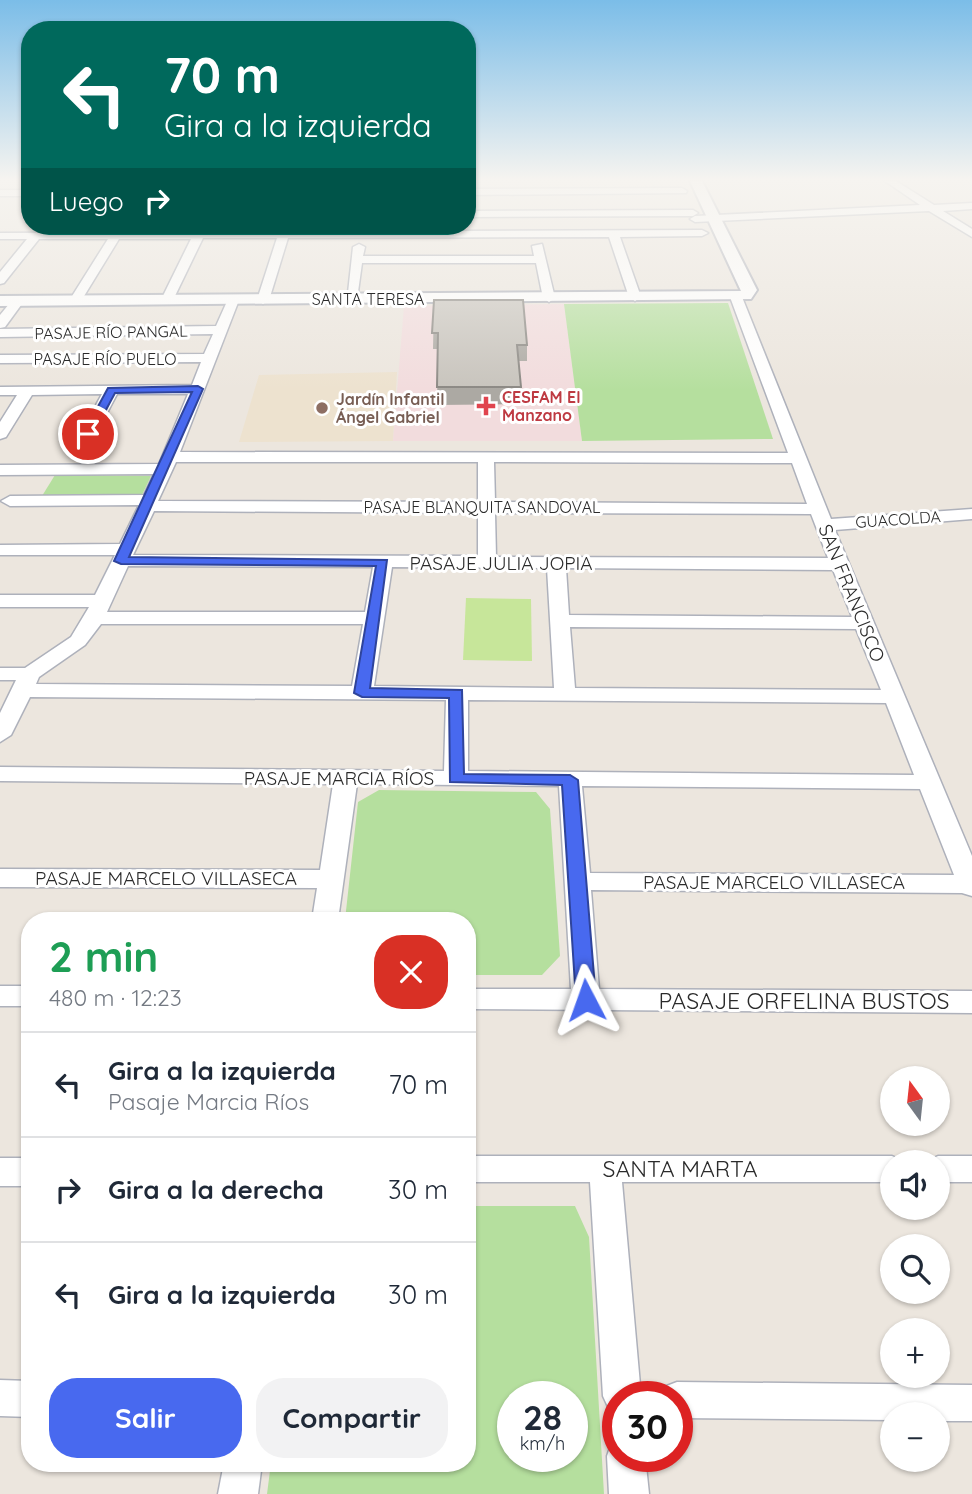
<!DOCTYPE html>
<html lang="es">
<head>
<meta charset="utf-8">
<style>
  body { margin:0; font-family:Quicksand,sans-serif; background:#f2f2f3; color:#1f2937; height:100vh; display:flex; flex-direction:column; font-size:26px; white-space:nowrap }
  * { box-sizing:border-box; margin:0 }
  p { font-size:23px; color:#747a83 }
  .icon { flex:none; width:38px; height:38px; fill:none; stroke:currentColor; stroke-width:2; stroke-linecap:round; stroke-linejoin:round }
  .map { position:relative; flex:1; overflow:hidden }
  .side { position:absolute; left:21px; top:912px; width:455px; height:560px; display:flex; flex-direction:column; background:#fff; border-radius:28px; box-shadow:0 2px 5px #0004 }
  .side>* { flex:none }
  .guide { position:absolute; left:21px; top:21px; width:455px; height:214px; border-radius:28px; box-shadow:0 2px 5px #0004; background:#00695c; color:#fff; overflow:hidden }
  .needle { width:46px; rotate:345deg }
  .fabs { position:absolute; left:880px; top:1066px; display:grid; gap:14px }
  .fabs a { display:grid; place-items:center; width:70px; height:70px; border-radius:50%; background:#fff; box-shadow:0 2px 5px #0004; font-size:35px }
  .speed { position:absolute; left:497px; top:1381px; display:flex; gap:14px; font-size:35px; font-weight:700; text-align:center }
  .speed>* { display:grid; place-content:center; width:91px; height:91px; border-radius:50%; background:#fff; box-shadow:0 2px 5px #0004; line-height:1 }
  .speed small { font-size:18px; font-weight:400 }
  .speed .limit { border:10px solid #d22; background:#fff; color:#111 }
  .pin { position:absolute; display:grid; place-items:center; width:60px; height:60px; color:#fff; margin:-30px; border:4px solid #fff; border-radius:50%; box-shadow:0 2px 7px #0007 }
  .me { position:absolute; width:77px; margin:-38px; rotate:356deg; stroke-linejoin:round; filter:drop-shadow(0 0 5px #0008) }
  .turn { display:flex; align-items:center; gap:24px; height:147px; padding:0 28px; font-size:32px }
  .turn .icon { width:91px; height:91px; stroke-width:2.5 }
  .turn b { display:block; font-size:49px; line-height:60px }
  .then { display:flex; align-items:center; height:66px; padding:0 28px; background:#0003; gap:14px; font-size:26px }
  .round { display:grid; place-items:center; flex:none; width:74px; height:74px; border-radius:28px; background:#f2f2f3 }
  .headline { display:flex; align-items:center; justify-content:space-between; height:119px; padding:0 28px }
  h1 { font-size:42px; font-weight:800; line-height:52px; color:#1e9e55 }
  .primary-button { display:flex; gap:14px; margin-top:auto; padding:14px 28px }
  .primary-button a { flex:1; height:80px; border-radius:28px; background:#4869ef; color:#fff; font-size:28px; font-weight:800; line-height:80px; text-align:center }
  .primary-button a+a { background:#f2f2f3; color:#1f2937 }
  ul { padding:0; list-style:none }
  li { display:flex; align-items:center; gap:21px; height:105px; padding:0 28px; border-top:2px solid #e0e1e3 }
  li div { flex:1 }
  li b { display:block; font-size:26px }
  li em { font-style:normal }
  .map>svg:first-child { display:block }
</style>
</head>
<body>
<div class="map">
<svg width="972" height="1494" viewBox="0 0 972 1494">
  <rect width="100%" height="100%" fill="#ece6de"/>
  <!-- education -->
  <polygon fill="#ede2cf" points="397,372 393,441 239,442 259,375"/>
  <!-- medical -->
  <polygon fill="#f2dcdd" points="564,304 582,441 393,441 404,306"/>
  <!-- green -->
  <g fill="#b5df9e" fill-rule="evenodd">
    <polygon points="728,303 773,439 582,441 564,304"/>
    <polygon points="55,475 151,476 141,497 42,496"/>
    <polygon points="379,790 536,792 550,809 560,956 542,975 467,975 467,920 345,920 358,802"/>
    <path d="M 467,1206 L 575,1206 L 589,1237 L 604,1494 L 267,1494 L 271,1463 L 467,1463 ZM 572,1396 L 572,1456 L 513,1456 L 513,1396 Z"/>
  </g>
  <!-- pitch -->
  <polygon fill="#c7e69a" points="466,598 531,599 532,661 463,660"/>
  <g fill="none" stroke-linecap="round" stroke-linejoin="round">
    <defs>
      <g id="minor">
        <polygon points="885,181 896,181 934,205 972,203 972,209 943,211 972,229 972,237 929,211 695,222 690,219 695,216 920,205"/>
        <polygon points="682,188 687,191 686,193 467,195 467,189"/>
        <rect x="0" y="190" width="30" height="6"/>
        <polygon points="467,211 693,210 698,213 693,216 467,217"/>
        <polygon points="198,226 208,226 206,232 702,230 708,233 702,236 620,237 641,297 635,301 629,297 609,237 288,238 269,300 263,304 257,300 277,238 203,238 173,300 167,304 161,300 191,239 119,239 81,301 75,305 69,301 108,239 39,239 4,283 0,284 0,272 27,239 0,239 0,233 195,232"/>
        <polygon points="359,244 365,247 363,256 534,256 532,246 542,244 555,298 549,302 543,298 536,263 362,263 357,299 347,302 353,247"/>
        <path d="M 736,293 L 742,297 L 831,519 L 972,509 L 972,519 L 835,530 L 972,856 L 972,896 L 962,893 L 591,890 L 599,989 L 972,991 L 972,1013 L 467,1009 L 467,989 L 571,989 L 559,786 L 357,784 L 338,920 L 312,920 L 317,888 L 0,887 L 0,869 L 320,870 L 333,784 L 0,781 L 0,767 L 444,771 L 446,700 L 30,697 L 11,735 L 0,742 L 0,713 L 16,680 L 0,680 L 0,668 L 25,668 L 71,637 L 89,607 L 0,607 L 0,595 L 95,595 L 115,555 L 0,555 L 0,545 L 120,544 L 139,505 L 10,506 L 1,501 L 10,496 L 144,495 L 154,474 L 0,475 L 0,465 L 159,464 L 188,394 L 117,394 L 96,434 L 88,439 L 80,434 L 102,394 L 32,395 L 6,437 L 0,439 L 0,422 L 17,395 L 0,395 L 0,387 L 192,385 L 201,362 L 0,363 L 0,355 L 204,354 L 213,334 L 0,337 L 0,329 L 216,326 L 229,297 L 237,297 L 239,300 L 180,452 L 788,453 L 730,297 ZM 176,462 L 478,462 L 478,502 L 158,501 ZM 494,462 L 792,463 L 807,504 L 495,502 ZM 154,511 L 478,513 L 478,556 L 133,555 ZM 495,513 L 811,514 L 828,558 L 496,557 ZM 128,566 L 373,567 L 365,612 L 107,612 ZM 392,567 L 547,568 L 554,688 L 374,686 ZM 566,568 L 833,570 L 852,617 L 569,615 ZM 101,624 L 363,624 L 352,686 L 36,684 L 39,677 L 85,645 ZM 570,627 L 856,629 L 881,690 L 575,688 ZM 468,700 L 886,703 L 914,775 L 468,771 ZM 582,786 L 920,789 L 954,875 L 590,873 Z"/>
        <polygon points="14,298 24,301 5,327 0,328 0,315"/>
        <rect x="0" y="986" width="30" height="20"/>
        <polygon points="467,1156 892,1156 905,1162 892,1162 892,1182 622,1182 641,1396 618,1396 618,1412 609,1409 603,1396 590,1182 467,1182"/>
        <polygon points="938,1156 972,1156 972,1182 938,1182 938,1162 925,1162"/>
        <rect x="0" y="1158" width="30" height="28"/>
        <polygon points="0,1380 30,1381 30,1417 0,1416"/>
        <polygon points="677,1382 972,1385 972,1421 938,1421 938,1414 892,1414 892,1420 677,1418 677,1396 660,1396 664,1387"/>
        <polygon points="618,1440 618,1456 645,1456 649,1494 609,1494 607,1456 612,1442"/>
        <polygon points="224,1463 262,1463 258,1494 218,1494"/>
      </g>
      <polygon id="tertiary" points="690,181 702,181 757,290 751,299 0,306 0,296 741,291"/>
    </defs>
    <!-- minor casing -->
    <use href="#minor" stroke="#aeb1bb" stroke-width="3"/>
    <!-- tertiary casing -->
    <use href="#tertiary" stroke="#aeb1bb" stroke-width="4"/>
    <!-- minor -->
    <use href="#minor" fill="#fff" fill-rule="evenodd"/>
    <!-- tertiary -->
    <use href="#tertiary" fill="#fff" fill-rule="evenodd"/>
  </g>
  <!-- wall -->
  <g fill="#aca9a3">
    <polygon points="149,226 186,226 184,229 149,230"/>
    <polygon points="434,300 527,345 527,361 519,361 521,387 521,404 437,405 438,349 433,349"/>
  </g>
  <!-- building -->
  <polygon fill="#c8c4bd" stroke="#8c8984" stroke-width="2" points="434,300 523,300 527,345 517,345 521,387 437,387 438,333 432,333"/>
  <!-- sky -->
  <linearGradient id="sky" x2="0" y2="1"><stop stop-color="#7bbde8"/><stop offset="0.46" stop-color="#f6f4f0"/><stop offset="1" stop-color="#f6f4f0" stop-opacity="0"/></linearGradient>
  <rect width="972" height="390" fill="url(#sky)"/>
  <!-- route -->
  <polygon fill="#4869ef" stroke="#2f449b" stroke-width="2" points="198,386 203,389 129,557 387,560 370,688 462,690 464,774 570,775 578,780 596,1000 593,1005 586,1007 576,1000 562,785 450,782 449,698 362,697 354,693 376,566 121,564 114,561 192,392 115,393 92,436 83,434 108,388"/>
  <!-- markers -->
  <path fill="#e0444e" stroke="#fff" stroke-width="2.5" d="M482.5 395.5h7v7h7v7h-7v7h-7v-7h-7v-7h7z"/>
  <circle fill="#8d6e63" stroke="#fff" stroke-width="2.5" cx="322" cy="408" r="7"/>
  <g text-anchor="middle" stroke-width="6" stroke-linejoin="round" paint-order="stroke">
    <!-- far-street labels -->
    <g font-size="16" fill="#2b2b2b" stroke="#fff">
      <text x="368" y="305">SANTA TERESA</text>
      <text transform="translate(111 332) rotate(-1)" y="6">PASAJE RÍO PANGAL</text>
      <text x="105" y="365">PASAJE RÍO PUELO</text>
      <text x="482" y="513">PASAJE BLANQUITA SANDOVAL</text>
      <text transform="translate(898 519) rotate(-4)" y="6">GUACOLDA</text>
    </g>
    <!-- far-health labels -->
    <g font-size="16" font-weight="bold" fill="#be3a42" stroke="#fff" text-anchor="start">
      <text x="502" y="403">CESFAM El<tspan x="502" dy="18">Manzano</tspan></text>
    </g>
    <!-- far-education labels -->
    <g font-size="16" font-weight="bold" fill="#785e54" stroke="#fff" text-anchor="start">
      <text x="336" y="405">Jardín Infantil<tspan x="336" dy="18">Ángel Gabriel</tspan></text>
    </g>
    <!-- street labels -->
    <g font-size="19" fill="#2b2b2b" stroke="#fff">
      <text x="501" y="570">PASAJE JULIA JOPIA</text>
      <text transform="translate(852 593) rotate(68)" y="7">SAN FRANCISCO</text>
      <text x="339" y="785">PASAJE MARCIA RÍOS</text>
      <text x="166" y="885">PASAJE MARCELO VILLASECA</text>
      <text x="774" y="889">PASAJE MARCELO VILLASECA</text>
    </g>
    <!-- near-street labels -->
    <g font-size="23" fill="#2b2b2b" stroke="#fff">
      <text x="804" y="1009">PASAJE ORFELINA BUSTOS</text>
      <text x="680" y="1177">SANTA MARTA</text>
    </g>
  </g>
</svg>
<div class="fabs">
<a><svg class="needle" viewBox="-14 -14 28 28"><path d="M0-13l5 13h-10z" fill="#e53935"/><path d="M0 13l5-13h-10z" fill="#747a83"/></svg></a>
<a><svg class="icon" aria-label="sound" viewBox="0 0 24 24"><path d="M4 9h4l5-4v14l-5-4H4zM17 9q2 3 0 6"/></svg></a>
<a><svg class="icon" aria-label="search" viewBox="0 0 24 24"><circle cx="10" cy="10" r="6"/><path d="M15 15l6 6"/></svg></a>
<a>+</a>
<a>−</a>
</div>
<div class="speed"><div>28<small>km/h</small></div><div class="limit">30</div></div>
<div class="pin" style="left:88px;top:434px;background:#d93025"><svg class="icon" aria-label="arrive" viewBox="0 0 24 24"><path d="M6 21V4h12l-3 4 3 4H6"/></svg></div>
<svg class="me" style="left:586px;top:1000px" viewBox="-20 -20 40 40"><path d="M0-17L14 15 0 8-14 15z" fill="#4869ef" stroke="#fff" stroke-width="4"/></svg>
<div class="guide">
<div class="turn"><svg class="icon" aria-label="left" viewBox="0 0 24 24"><path d="M17 20v-9H6M10 6l-5 5 5 5"/></svg><div><b>70 m</b>Gira a la izquierda</div></div>
<div class="then">Luego<svg class="icon" aria-label="right" viewBox="0 0 24 24"><path d="M7 20v-9h11M14 6l5 5-5 5"/></svg></div>
</div>
<section class="side">
<div class="headline"><div><h1>2 min</h1><p>480 m · 12:23</p></div><a class="round" style="background:#d93025;color:#fff"><svg class="icon" aria-label="close" viewBox="0 0 24 24"><path d="M6 6l12 12M18 6L6 18"/></svg></a></div>
<ul>
<li><svg class="icon" aria-label="left" viewBox="0 0 24 24"><path d="M17 20v-9H6M10 6l-5 5 5 5"/></svg><div><b>Gira a la izquierda</b><p>Pasaje Marcia Ríos</p></div><em>70 m</em></li>
<li><svg class="icon" aria-label="right" viewBox="0 0 24 24"><path d="M7 20v-9h11M14 6l5 5-5 5"/></svg><div><b>Gira a la derecha</b></div><em>30 m</em></li>
<li><svg class="icon" aria-label="left" viewBox="0 0 24 24"><path d="M17 20v-9H6M10 6l-5 5 5 5"/></svg><div><b>Gira a la izquierda</b></div><em>30 m</em></li>
</ul>
<div class="primary-button"><a>Salir</a><a>Compartir</a></div>
</section>
</div>
</body>
</html>
